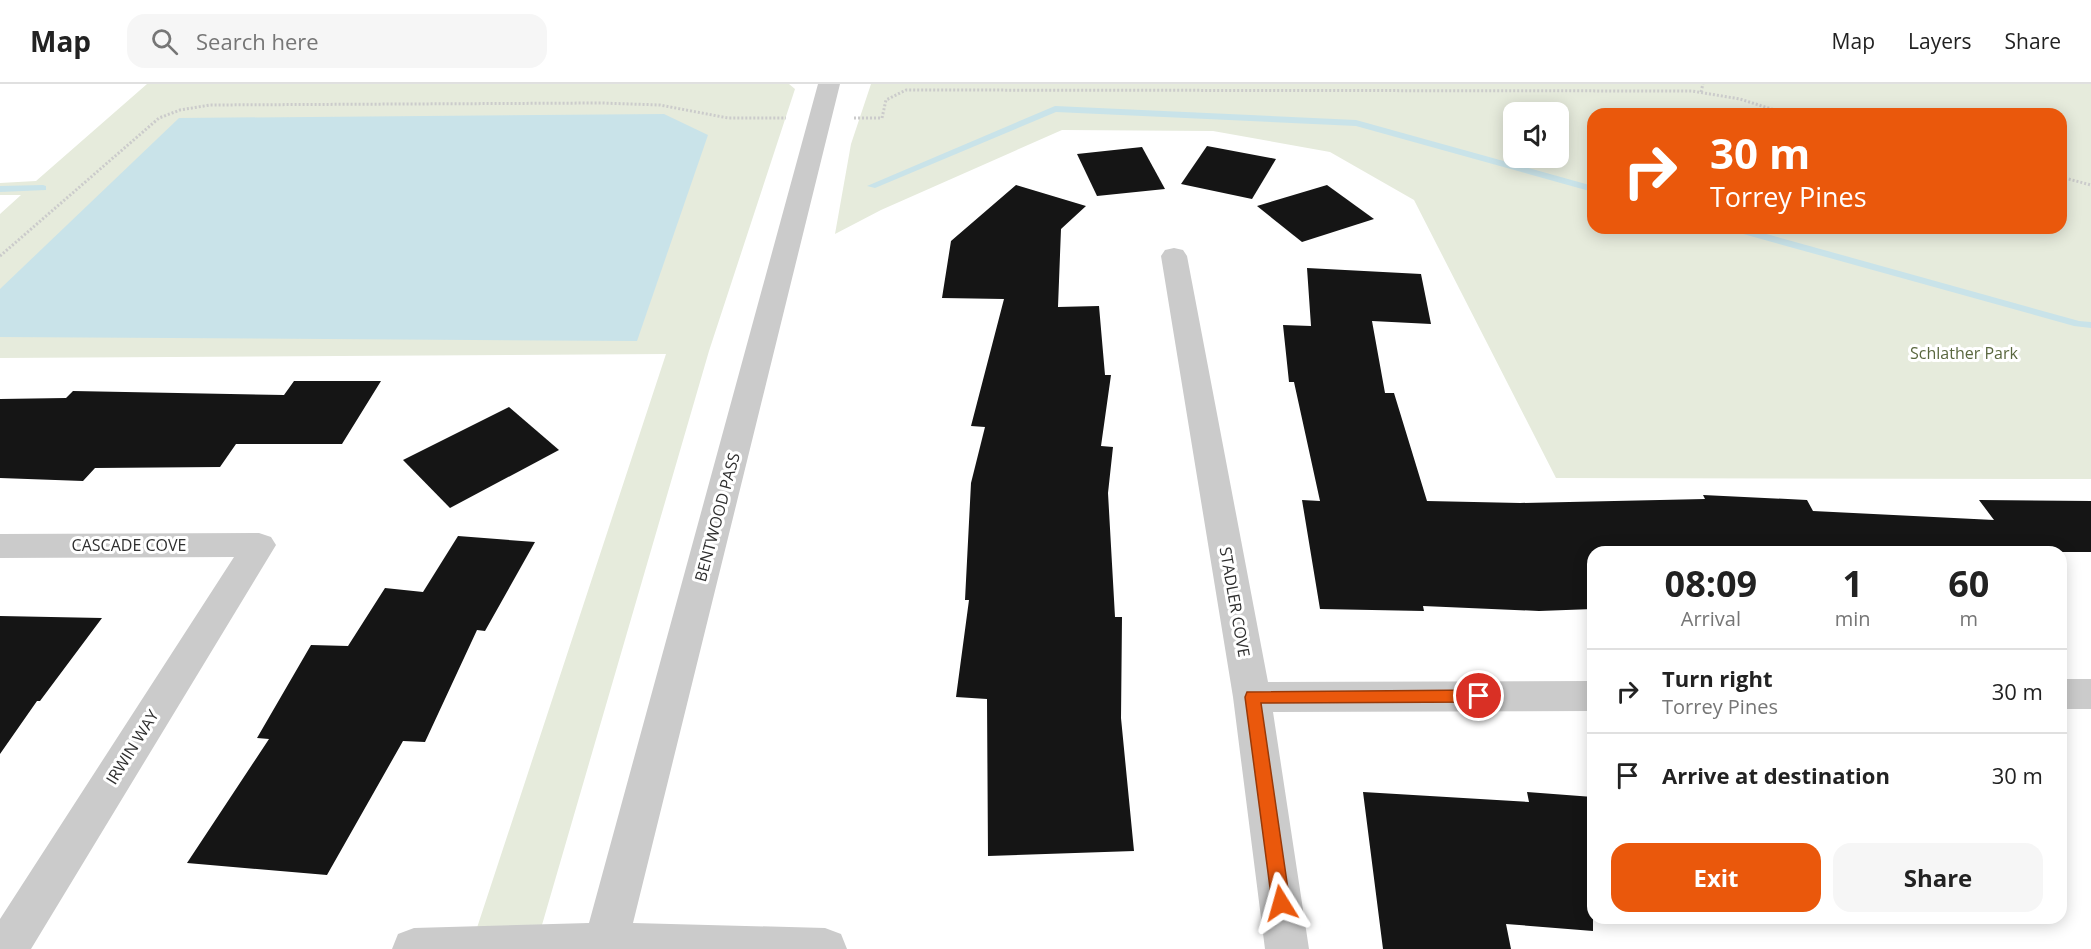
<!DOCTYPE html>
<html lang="en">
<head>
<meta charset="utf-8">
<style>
  body { margin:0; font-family:"Open Sans",sans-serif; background:#f6f6f6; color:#222; height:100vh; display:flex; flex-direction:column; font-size:22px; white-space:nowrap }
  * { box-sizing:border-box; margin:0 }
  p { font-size:20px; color:#767676 }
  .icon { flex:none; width:33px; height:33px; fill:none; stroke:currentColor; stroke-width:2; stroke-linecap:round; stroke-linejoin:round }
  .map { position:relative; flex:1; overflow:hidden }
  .details { position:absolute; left:1587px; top:462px; width:480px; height:378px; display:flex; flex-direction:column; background:#fff; border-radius:18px; box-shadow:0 3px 15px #0003 }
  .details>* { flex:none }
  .guide { position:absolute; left:1587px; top:24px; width:480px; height:126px; border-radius:18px; box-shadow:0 3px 15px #0003; background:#ea580c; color:#fff; overflow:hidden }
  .buttons { position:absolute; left:1503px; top:18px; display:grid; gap:12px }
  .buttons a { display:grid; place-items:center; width:66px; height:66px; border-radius:12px; background:#fff; box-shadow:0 3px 15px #0003; font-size:30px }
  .pin { position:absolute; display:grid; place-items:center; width:51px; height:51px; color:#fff; margin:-26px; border:3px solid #fff; border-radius:50%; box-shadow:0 2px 6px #0007 }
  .me { position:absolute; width:66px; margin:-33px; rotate:352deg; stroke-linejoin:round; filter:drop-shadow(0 0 4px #0008) }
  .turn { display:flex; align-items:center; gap:21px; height:126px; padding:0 24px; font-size:27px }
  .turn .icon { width:78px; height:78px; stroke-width:2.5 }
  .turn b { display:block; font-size:42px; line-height:51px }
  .eta { display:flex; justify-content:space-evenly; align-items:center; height:102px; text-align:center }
  .eta b { font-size:36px; font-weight:700; line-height:42px }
  .cta { display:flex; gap:12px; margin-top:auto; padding:12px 24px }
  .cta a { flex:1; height:69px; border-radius:18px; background:#ea580c; color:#fff; font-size:24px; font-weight:700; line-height:69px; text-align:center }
  .cta a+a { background:#f6f6f6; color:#222 }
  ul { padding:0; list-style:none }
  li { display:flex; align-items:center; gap:18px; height:84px; padding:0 24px; border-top:2px solid #e0e0e0 }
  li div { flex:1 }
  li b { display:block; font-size:22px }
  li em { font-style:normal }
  header { display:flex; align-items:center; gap:36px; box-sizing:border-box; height:84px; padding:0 30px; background:#fff; border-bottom:2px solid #e0e0e0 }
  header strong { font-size:28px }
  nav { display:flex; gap:33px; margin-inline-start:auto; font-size:21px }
  .search { width:420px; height:54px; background:#f6f6f6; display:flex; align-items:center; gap:15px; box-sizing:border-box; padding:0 21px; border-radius:18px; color:#767676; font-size:22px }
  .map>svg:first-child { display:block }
</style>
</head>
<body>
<header>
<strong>Map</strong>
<div class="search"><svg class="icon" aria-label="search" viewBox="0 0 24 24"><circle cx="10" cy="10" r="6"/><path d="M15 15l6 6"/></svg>Search here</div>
<nav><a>Map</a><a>Layers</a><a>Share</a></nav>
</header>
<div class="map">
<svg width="2091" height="865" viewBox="0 0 2091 865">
  <rect width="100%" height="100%" fill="#fff"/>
  <!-- green -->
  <g fill="#e6ebdc" fill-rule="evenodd">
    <polygon points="147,0 789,0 795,5 709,267 535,865 470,865 666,270 0,274 0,130 21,111 0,111 0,99 36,97"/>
    <path d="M 871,0 L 2091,0 L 2091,395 L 1556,394 L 1414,116 L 1330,68 L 1213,47 L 1062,46 L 881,126 L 835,150 L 851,60 ZM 1514,28 L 1558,28 L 1558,74 L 1514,74 ZM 1593,30 L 2061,30 L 2061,144 L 1593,144 Z"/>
  </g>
  <!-- water -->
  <polygon fill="#c9e3e9" points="664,30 708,51 637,257 0,253 0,205 179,34"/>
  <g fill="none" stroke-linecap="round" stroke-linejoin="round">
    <!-- stream -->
    <g fill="#c9e3e9" fill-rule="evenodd">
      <polygon points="1055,22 1356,36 1593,102 1593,108 1356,42 1056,28 875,104 867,102"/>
      <polygon points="43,101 46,102 46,106 0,108 0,102"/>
      <polygon points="1728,144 1745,144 2079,237 2091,238 2091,244 2074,242 1729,146"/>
    </g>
  </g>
  <!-- building -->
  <g fill="#151515">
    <polygon points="1207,62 1276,75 1252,115 1181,100"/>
    <polygon points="1142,63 1165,105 1097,112 1077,70"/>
    <polygon points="1016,101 1086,122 1061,145 1058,223 1099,222 1105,291 1111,291 1101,362 1113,363 1108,409 1115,533 1122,533 1121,634 1134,767 988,772 987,615 956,613 969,516 965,516 971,399 985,343 971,342 1004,215 942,214 951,157"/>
    <polygon points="1327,101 1374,135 1302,158 1257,122"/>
    <polygon points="1307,184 1421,190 1431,240 1372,237 1385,309 1394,309 1427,417 1520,419 1705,415 1703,411 1807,416 1813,427 1994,436 1979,416 2091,417 2091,468 1593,468 1593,525 1539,527 1423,522 1424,527 1320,525 1302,416 1320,417 1294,298 1289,298 1283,241 1311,242"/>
    <polygon points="294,297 381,297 342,360 236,360 220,383 95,384 83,397 0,394 0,315 66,314 73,307 284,311"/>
    <polygon points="509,323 559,366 450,424 403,376"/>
    <polygon points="458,452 535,458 485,547 477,546 425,658 403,657 327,791 187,779 269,655 257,654 311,561 348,562 385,504 423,508"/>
    <polygon points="0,532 102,534 40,617 37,617 0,670"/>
    <polygon points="1363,708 1529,718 1527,708 1593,713 1593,847 1506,840 1511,865 1383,865"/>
  </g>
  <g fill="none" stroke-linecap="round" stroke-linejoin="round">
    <!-- path -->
    <g stroke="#cbcbcb" stroke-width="3" stroke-dasharray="2 2" stroke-linecap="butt">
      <polyline points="1701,8 1703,0"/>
      <polyline points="854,34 882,34 886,16 906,6 1692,7 1740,15 1787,30"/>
      <polyline points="2061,93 2091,101"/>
      <polyline points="0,172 159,34 180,26 210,21 601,19 660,21 728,34 786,34"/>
    </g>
    <!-- minor -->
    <g fill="#cbcbcb" fill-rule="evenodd">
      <polygon points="818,0 840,0 633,839 825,844 841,850 847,865 392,865 398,850 414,844 589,839"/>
      <polygon points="1174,164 1183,166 1187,172 1268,598 1593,597 1593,627 1273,628 1309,865 1265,865 1233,613 1161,172 1165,166"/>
      <polygon points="259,449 271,453 276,461 31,865 0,865 0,835 234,473 0,474 0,450"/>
      <rect x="2061" y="595" width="30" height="30"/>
    </g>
  </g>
  <!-- route -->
  <polygon fill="#ea580c" stroke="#983908" stroke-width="1.5" points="1479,606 1485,608 1487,612 1485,616 1479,618 1261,619 1290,819 1287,825 1281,827 1274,825 1272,819 1245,613 1247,608"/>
  <g text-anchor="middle" stroke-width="6" stroke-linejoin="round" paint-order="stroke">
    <!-- park labels -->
    <g font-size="16" fill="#59673e" stroke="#fff">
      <text x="1964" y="275">Schlather Park</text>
    </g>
    <!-- street labels -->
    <g font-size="16" fill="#2e2e2e" stroke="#fff">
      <text transform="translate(717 433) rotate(-75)" y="6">BENTWOOD PASS</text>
      <text x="129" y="467">CASCADE COVE</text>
      <text transform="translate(1235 518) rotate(80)" y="6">STADLER COVE</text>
      <text transform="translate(132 663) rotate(-58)" y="6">IRWIN WAY</text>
    </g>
  </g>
</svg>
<div class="buttons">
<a><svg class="icon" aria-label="sound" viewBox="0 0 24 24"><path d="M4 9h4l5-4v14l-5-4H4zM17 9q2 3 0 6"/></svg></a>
</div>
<div class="pin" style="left:1479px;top:612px;background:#d93025"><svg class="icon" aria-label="arrive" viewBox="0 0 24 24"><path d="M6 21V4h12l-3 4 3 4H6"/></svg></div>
<svg class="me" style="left:1281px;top:819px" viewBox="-20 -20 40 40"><path d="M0-17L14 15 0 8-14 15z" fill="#ea580c" stroke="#fff" stroke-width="4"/></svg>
<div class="guide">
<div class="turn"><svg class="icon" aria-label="right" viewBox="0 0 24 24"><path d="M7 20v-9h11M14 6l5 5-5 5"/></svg><div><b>30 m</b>Torrey Pines</div></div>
</div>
<section class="details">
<div class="eta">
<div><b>08:09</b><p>Arrival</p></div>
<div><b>1</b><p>min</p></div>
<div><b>60</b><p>m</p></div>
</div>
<ul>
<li><svg class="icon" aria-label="right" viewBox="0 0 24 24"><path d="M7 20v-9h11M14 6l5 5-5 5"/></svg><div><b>Turn right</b><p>Torrey Pines</p></div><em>30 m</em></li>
<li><svg class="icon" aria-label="arrive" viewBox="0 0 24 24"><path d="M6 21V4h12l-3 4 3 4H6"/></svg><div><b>Arrive at destination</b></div><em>30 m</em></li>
</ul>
<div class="cta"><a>Exit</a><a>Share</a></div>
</section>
</div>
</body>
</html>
